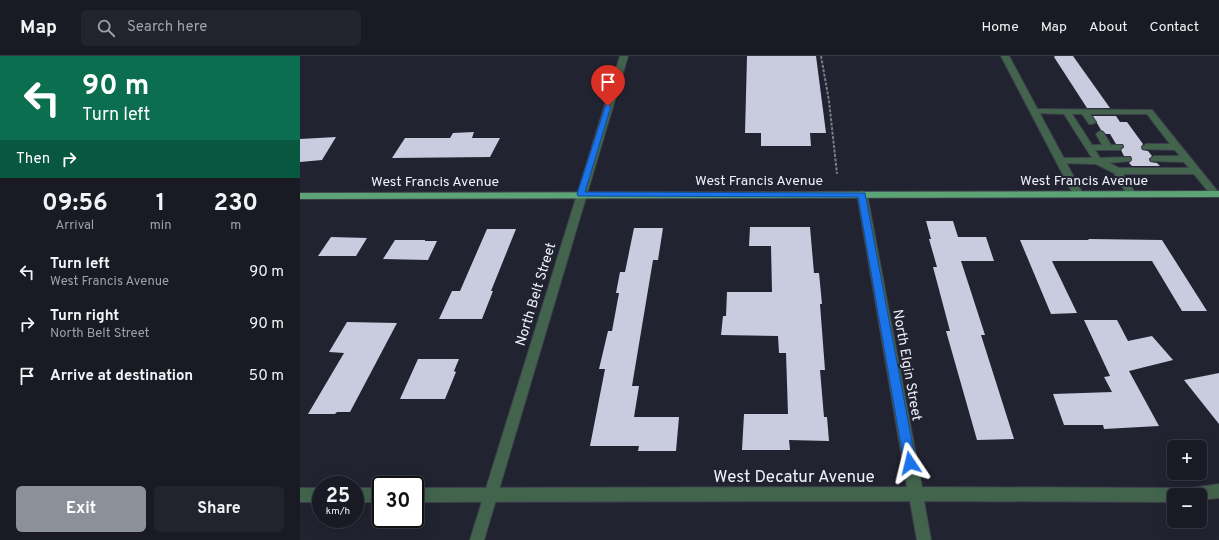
<!DOCTYPE html>
<html lang="en">
<head>
<meta charset="utf-8">
<style>
  body { margin:0; font-family:Overpass,sans-serif; background:#22232c; color:#f1f3f6; height:100vh; display:flex; flex-direction:column; font-size:15px; white-space:nowrap }
  * { box-sizing:border-box; margin:0 }
  p { font-size:13px; color:#9fa1a6 }
  .icon { flex:none; width:22px; height:22px; fill:none; stroke:currentColor; stroke-width:2; stroke-linecap:round; stroke-linejoin:round }
  .map { position:relative; flex:1; overflow:hidden }
  .details { display:flex; flex-direction:column; background:#191a24; width:300px }
  .details>* { flex:none }
  .guide { background:#0b6e4f; color:#fff; overflow:hidden }
  .controls { position:absolute; left:867px; top:384px; display:grid; gap:8px }
  .controls a { display:grid; place-items:center; width:40px; height:40px; border-radius:6px; background:#191a24; box-shadow:0 4px 16px #0002,0 0 0 1px #373841; font-size:20px }
  .speed { position:absolute; left:12px; top:420px; display:flex; gap:8px; font-size:20px; font-weight:700; text-align:center }
  .speed>* { display:grid; place-content:center; width:52px; height:52px; border-radius:50%; background:#191a24; box-shadow:0 4px 16px #0002,0 0 0 1px #373841; line-height:1 }
  .speed small { font-size:10px; font-weight:400 }
  .speed .limit { border:2px solid #111; border-radius:6px; background:#fff; color:#111 }
  .pin { position:absolute; display:grid; place-items:center; width:34px; height:34px; color:#fff; margin:-41px -17px; border-radius:50% 50% 50% 0; rotate:-45deg; box-shadow:0 0 4px #0007 }
  .pin .icon { rotate:45deg }
  .me { position:absolute; width:44px; margin:-22px; rotate:350deg; stroke-linejoin:round; filter:drop-shadow(0 0 3px #0008) }
  .turn { display:flex; align-items:center; gap:14px; height:84px; padding:0 16px; font-size:18px }
  .turn .icon { width:52px; height:52px; stroke-width:2.5 }
  .turn b { display:block; font-size:28px; line-height:34px }
  .then { display:flex; align-items:center; height:38px; padding:0 16px; background:#0003; gap:8px; font-size:15px }
  .eta { display:flex; justify-content:space-evenly; align-items:center; height:68px; text-align:center }
  .eta b { font-size:24px; font-weight:700; line-height:28px }
  .action { display:flex; gap:8px; margin-top:auto; padding:8px 16px }
  .action a { flex:1; height:46px; border-radius:6px; background:#8c9099; color:#fff; font-size:16px; font-weight:700; line-height:46px; text-align:center }
  .action a+a { background:#22232c; color:#f1f3f6 }
  ul { padding:0; list-style:none }
  li { display:flex; align-items:center; gap:12px; height:52px; padding:0 16px }
  li div { flex:1 }
  li b { display:block; font-size:15px }
  li em { font-style:normal }
  header { display:flex; align-items:center; gap:24px; box-sizing:border-box; height:56px; padding:0 20px; background:#191a24; border-bottom:1px solid #373841 }
  header strong { font-size:19px }
  nav { display:flex; gap:22px; margin-inline-start:auto; font-size:14px }
  .search { width:280px; height:36px; background:#22232c; display:flex; align-items:center; gap:10px; box-sizing:border-box; padding:0 14px; border-radius:6px; color:#9fa1a6; font-size:15px }
  main { display:flex; flex:1; min-height:0 }
  .map>svg:first-child { display:block }
</style>
</head>
<body>
<header>
<strong>Map</strong>
<div class="search"><svg class="icon" aria-label="search" viewBox="0 0 24 24"><circle cx="10" cy="10" r="6"/><path d="M15 15l6 6"/></svg>Search here</div>
<nav><a>Home</a><a>Map</a><a>About</a><a>Contact</a></nav>
</header>
<main>
<section class="details">
<div class="guide">
<div class="turn"><svg class="icon" aria-label="left" viewBox="0 0 24 24"><path d="M17 20v-9H6M10 6l-5 5 5 5"/></svg><div><b>90 m</b>Turn left</div></div>
<div class="then">Then<svg class="icon" aria-label="right" viewBox="0 0 24 24"><path d="M7 20v-9h11M14 6l5 5-5 5"/></svg></div>
</div>
<div class="eta">
<div><b>09:56</b><p>Arrival</p></div>
<div><b>1</b><p>min</p></div>
<div><b>230</b><p>m</p></div>
</div>
<ul>
<li><svg class="icon" aria-label="left" viewBox="0 0 24 24"><path d="M17 20v-9H6M10 6l-5 5 5 5"/></svg><div><b>Turn left</b><p>West Francis Avenue</p></div><em>90 m</em></li>
<li><svg class="icon" aria-label="right" viewBox="0 0 24 24"><path d="M7 20v-9h11M14 6l5 5-5 5"/></svg><div><b>Turn right</b><p>North Belt Street</p></div><em>90 m</em></li>
<li><svg class="icon" aria-label="arrive" viewBox="0 0 24 24"><path d="M6 21V4h12l-3 4 3 4H6"/></svg><div><b>Arrive at destination</b></div><em>50 m</em></li>
</ul>
<div class="action"><a>Exit</a><a>Share</a></div>
</section>
<div class="map">
<svg width="919" height="484" viewBox="0 0 919 484">
  <rect width="100%" height="100%" fill="#212330"/>
  <!-- building -->
  <g fill="#c9ccde">
    <polygon points="447,0 516,0 526,77 510,77 511,90 461,90 461,77 445,77"/>
    <polygon points="755,0 773,0 810,52 787,52 754,1"/>
    <polygon points="793,60 816,60 820,66 827,66 843,88 841,91 842,94 848,95 852,100 849,103 850,106 857,107 860,110 832,110 829,107 832,104 831,100 824,100 821,94 824,91 823,88 816,88 810,78 806,78 801,74"/>
    <polygon points="174,76 172,82 200,82 190,101 92,102 105,82 150,82 153,77"/>
    <polygon points="36,81 22,104 0,106 0,83"/>
    <polygon points="626,165 653,165 658,181 686,181 694,205 661,205 685,279 681,279 714,383 677,384 646,275 650,275 633,211 637,211 629,183 631,183"/>
    <polygon points="450,171 510,171 514,217 519,217 522,248 520,248 525,314 520,314 524,361 527,361 529,385 489,384 490,394 442,394 444,358 488,358 486,297 479,297 478,280 421,279 423,260 426,260 427,236 472,236 471,190 449,190"/>
    <polygon points="334,172 363,172 358,204 353,204 332,330 339,330 334,361 379,361 376,395 338,395 339,390 290,390 305,313 299,313 308,275 312,275 319,237 316,237 320,216 325,216"/>
    <polygon points="187,173 216,173 191,235 193,235 182,263 139,263 152,235 160,235"/>
    <polygon points="31,181 67,182 56,200 18,200"/>
    <polygon points="788,183 862,184 907,255 882,255 852,205 752,205 777,257 751,258 720,184 789,184"/>
    <polygon points="95,184 125,184 125,185 137,185 128,204 83,203"/>
    <polygon points="784,264 817,264 828,285 852,280 873,304 829,315 859,370 804,373 803,369 764,369 753,338 812,336 804,321 810,320"/>
    <polygon points="47,266 97,267 50,356 37,356 35,358 8,358 44,297 29,296"/>
    <polygon points="118,303 159,303 154,315 156,316 145,343 100,343"/>
    <polygon points="919,317 919,368 884,324"/>
  </g>
  <g fill="none" stroke-linecap="round" stroke-linejoin="round">
    <defs>
      <path id="service" d="M 732,53 L 852,54 L 918,136 L 919,139 L 915,141 L 912,140 L 894,118 L 823,118 L 836,138 L 834,140 L 828,140 L 814,117 L 796,108 L 758,107 L 757,105 L 761,102 L 792,102 L 764,58 L 735,57 L 732,57 ZM 772,58 L 782,58 L 789,68 L 792,68 L 796,66 L 790,58 L 847,58 L 870,88 L 846,88 L 842,91 L 843,93 L 875,94 L 880,100 L 854,100 L 850,103 L 851,105 L 884,106 L 889,112 L 819,112 L 809,107 L 830,105 L 831,103 L 830,101 L 800,102 L 795,94 L 819,94 L 823,91 L 822,89 L 811,89 L 803,76 L 800,75 L 796,78 L 802,89 L 792,89 Z"/>
      <g id="minor">
        <polygon points="701,0 709,0 783,138 781,140 775,140 773,138"/>
        <polygon points="562,135 567,138 622,431 874,432 878,434 919,428 919,442 900,444 900,439 874,439 874,446 624,445 631,484 617,484 610,445 115,446 115,432 607,431 557,138"/>
        <rect x="0" y="432" width="21" height="14"/>
        <rect x="55" y="432" width="26" height="14"/>
      </g>
      <polygon id="tertiary" points="320,0 328,0 184,484 170,484"/>
      <polygon id="primary" points="919,135 919,141 0,143 0,137"/>
    </defs>
    <!-- service casing -->
    <use href="#service" stroke="#3e404c" stroke-width="2"/>
    <!-- minor casing -->
    <use href="#minor" stroke="#3e404c" stroke-width="2"/>
    <!-- tertiary casing -->
    <use href="#tertiary" stroke="#3e404c" stroke-width="2"/>
    <!-- primary casing -->
    <use href="#primary" stroke="#3e404c" stroke-width="2"/>
    <!-- path -->
    <polyline stroke="#7a7c88" stroke-width="2" stroke-dasharray="3 1.5" stroke-linecap="butt" points="521,0 529,45 537,118"/>
    <!-- service -->
    <use href="#service" fill="#42644d" fill-rule="evenodd"/>
    <!-- minor -->
    <use href="#minor" fill="#42644d" fill-rule="evenodd"/>
    <!-- tertiary -->
    <use href="#tertiary" fill="#42644d" fill-rule="evenodd"/>
    <!-- primary -->
    <use href="#primary" fill="#5ca475" fill-rule="evenodd"/>
  </g>
  <!-- route -->
  <polygon fill="#1a73e8" stroke="#114b97" points="306,48 311,50 285,136 565,137 616,407 614,411 610,413 606,411 604,407 558,141 278,140 277,138"/>
  <g text-anchor="middle" stroke-width="4" stroke-linejoin="round" paint-order="stroke">
    <!-- street labels -->
    <g font-size="14" fill="#eff0fa" stroke="#212330">
      <text x="459" y="129">West Francis Avenue</text>
      <text x="784" y="129">West Francis Avenue</text>
      <text x="135" y="130">West Francis Avenue</text>
      <text transform="translate(235 238) rotate(-73)" y="5">North Belt Street</text>
      <text transform="translate(608 309) rotate(80)" y="5">North Elgin Street</text>
    </g>
    <!-- near-street labels -->
    <g font-size="17" fill="#eff0fa" stroke="#212330">
      <text x="494" y="426">West Decatur Avenue</text>
    </g>
  </g>
</svg>
<div class="controls">
<a>+</a>
<a>−</a>
</div>
<div class="speed"><div>25<small>km/h</small></div><div class="limit">30</div></div>
<div class="pin" style="left:308px;top:50px;background:#d93025"><svg class="icon" aria-label="arrive" viewBox="0 0 24 24"><path d="M6 21V4h12l-3 4 3 4H6"/></svg></div>
<svg class="me" style="left:610px;top:407px" viewBox="-20 -20 40 40"><path d="M0-17L14 15 0 8-14 15z" fill="#1a73e8" stroke="#fff" stroke-width="4"/></svg>
</div>
</main>
</body>
</html>
